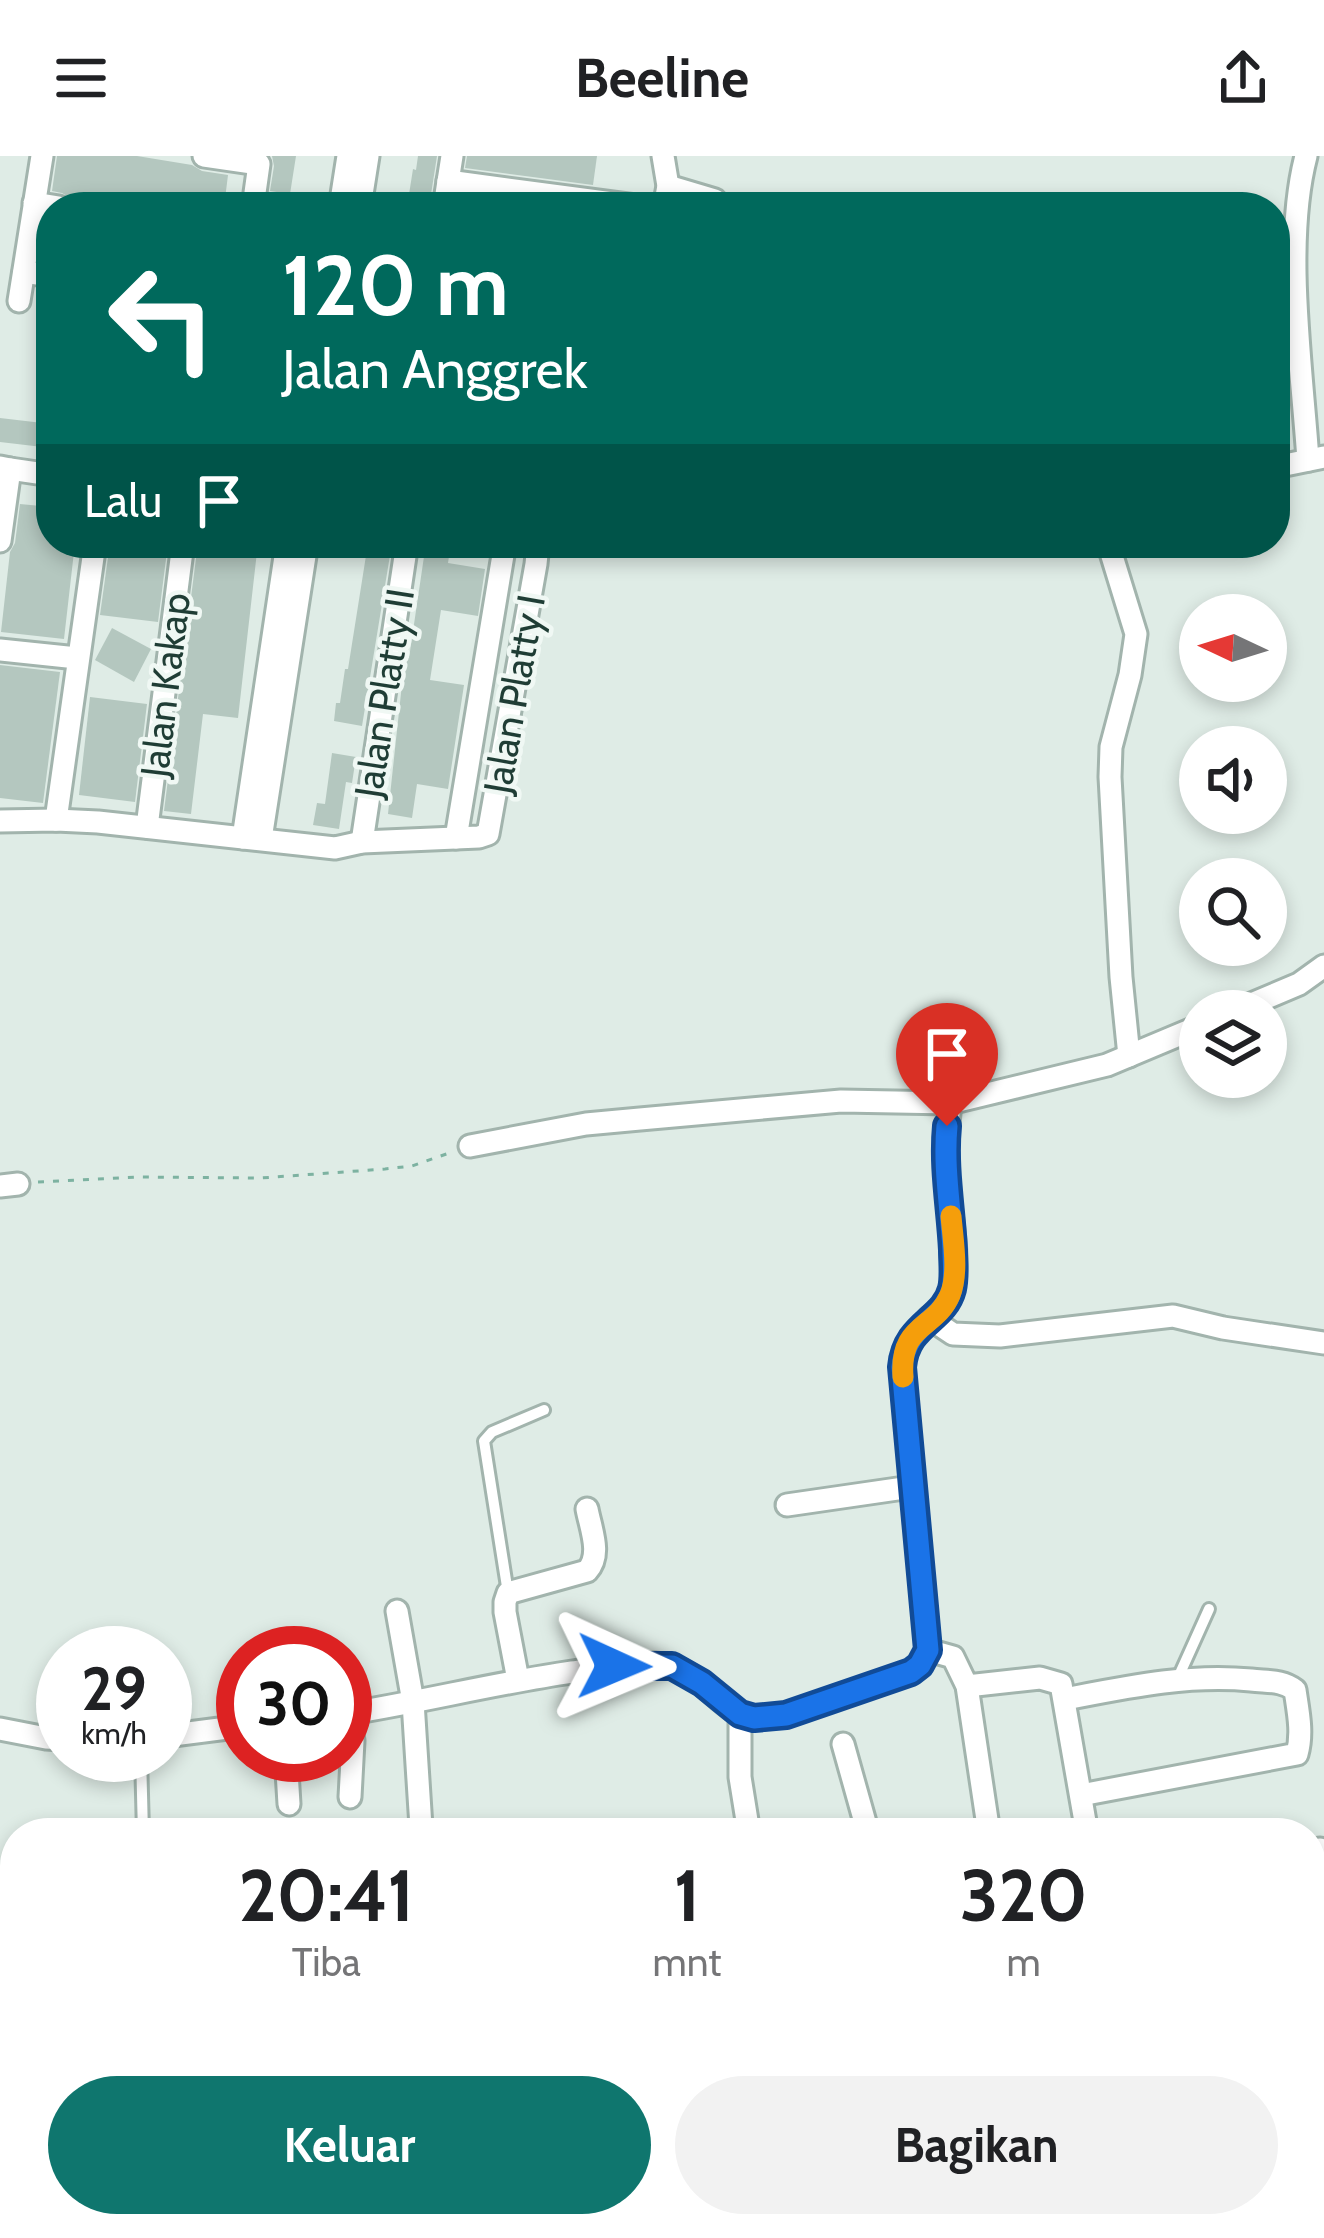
<!DOCTYPE html>
<html lang="id">
<head>
<meta charset="utf-8">
<style>
  body { margin:0; font-family:Cabin,sans-serif; background:#f2f2f2; color:#202124; height:100vh; display:flex; flex-direction:column; font-size:45px; white-space:nowrap }
  * { box-sizing:border-box; margin:0 }
  p { font-size:39px; color:#757577 }
  .icon { flex:none; width:66px; height:66px; fill:none; stroke:currentColor; stroke-width:2; stroke-linecap:round; stroke-linejoin:round }
  .map { position:relative; flex:1; overflow:hidden }
  .drawer { position:absolute; left:0px; top:1662px; width:1326px; height:420px; display:flex; flex-direction:column; background:#fff; border-radius:48px 48px 0 0; box-shadow:0 6px 18px #0003 }
  .drawer>* { flex:none }
  .hud { position:absolute; left:36px; top:36px; width:1254px; height:366px; border-radius:48px; box-shadow:0 6px 18px #0003; background:#00695c; color:#fff; overflow:hidden }
  .needle { width:78px; rotate:274deg }
  .buttons { position:absolute; left:1179px; top:438px; display:grid; gap:24px }
  .buttons a { display:grid; place-items:center; width:108px; height:108px; border-radius:50%; background:#fff; box-shadow:0 6px 18px #0003; font-size:60px }
  .speed { position:absolute; left:36px; top:1470px; display:flex; gap:24px; font-size:60px; font-weight:700; text-align:center }
  .speed>* { display:grid; place-content:center; width:156px; height:156px; border-radius:50%; background:#fff; box-shadow:0 6px 18px #0003; line-height:1 }
  .speed small { font-size:30px; font-weight:400 }
  .speed .limit { border:18px solid #d22; background:#fff; color:#111 }
  .pin { position:absolute; display:grid; place-items:center; width:102px; height:102px; color:#fff; margin:-123px -51px; border-radius:50% 50% 50% 0; rotate:-45deg; box-shadow:0 0 12px #0007 }
  .pin .icon { rotate:45deg }
  .me { position:absolute; width:132px; margin:-66px; rotate:91deg; stroke-linejoin:round; filter:drop-shadow(0 0 9px #0008) }
  .turn { display:flex; align-items:center; gap:42px; height:252px; padding:0 48px; font-size:54px }
  .turn .icon { width:156px; height:156px; stroke-width:2.5 }
  .turn b { display:block; font-size:84px; line-height:102px }
  .then { display:flex; align-items:center; height:114px; padding:0 48px; background:#0003; gap:24px; font-size:45px }
  .eta { display:flex; justify-content:space-evenly; align-items:center; height:204px; text-align:center }
  .eta b { font-size:72px; font-weight:700; line-height:84px }
  .primary-button { display:flex; gap:24px; margin-top:auto; padding:24px 48px }
  .primary-button a { flex:1; height:138px; border-radius:72px; background:#0f766e; color:#fff; font-size:48px; font-weight:700; line-height:138px; text-align:center }
  .primary-button a+a { background:#f2f2f2; color:#202124 }
  header { display:flex; justify-content:space-between; align-items:center; height:156px; padding:0 48px; background:#fff; font-size:54px; font-weight:700 }
  .map>svg:first-child { display:block }
</style>
</head>
<body>
<header><svg class="icon" aria-label="menu" viewBox="0 0 24 24"><path d="M4 6h16M4 12h16M4 18h16"/></svg>Beeline<svg class="icon" aria-label="share" viewBox="0 0 24 24"><path d="M12 15V3M7 8l5-5 5 5M5 13v7h14v-7"/></svg></header>
<div class="map">
<svg width="1324" height="2082" viewBox="0 0 1324 2082">
  <rect width="100%" height="100%" fill="#dfece6"/>
  <!-- building -->
  <g fill="#b4c7bf">
    <polygon points="57,0 137,0 192,9 202,15 228,19 224,51 139,51 71,42 62,37 52,35"/>
    <polygon points="272,0 296,0 290,38 270,35 274,10"/>
    <polygon points="418,0 437,0 429,51 407,51 413,13 416,14"/>
    <polygon points="467,0 597,0 593,29 465,12"/>
    <polygon points="0,262 51,268 51,292 0,286"/>
    <polygon points="20,348 51,351 51,387 75,387 64,483 1,476 10,396 15,387"/>
    <polygon points="110,387 168,387 158,466 100,459"/>
    <polygon points="198,387 258,387 238,562 203,558 191,658 164,655 177,552 182,552 177,550"/>
    <polygon points="368,387 392,387 362,570 334,565 336,547 340,547 345,513 348,513"/>
    <polygon points="426,387 451,387 448,407 485,413 478,460 441,454 430,524 464,529 448,633 417,628 412,662 388,658 402,528 407,502 409,502"/>
    <polygon points="112,472 151,493 134,526 95,504"/>
    <polygon points="0,509 60,516 43,647 0,642"/>
    <polygon points="90,541 147,548 135,646 79,639"/>
    <polygon points="332,597 356,601 352,627 346,626 339,673 313,669 317,647 325,648"/>
  </g>
  <g fill="none" stroke-linecap="round" stroke-linejoin="round">
    <defs>
      <g id="service">
        <polyline points="508,1437 484,1285 492,1276 544,1254"/>
        <polyline points="1177,1524 1209,1453"/>
        <polyline points="141,1599 143,1677"/>
      </g>
      <g id="minor">
        <polyline points="204,0 259,8 253,51"/>
        <polyline points="663,0 668,30 664,51"/>
        <path d="M 1306,0 C 1283,88 1302,213 1308,304"/>
        <polyline points="448,25 643,51"/>
        <polyline points="668,30 715,44 720,51"/>
        <polyline points="34,47 59,51"/>
        <polyline points="340,51 348,0"/>
        <polyline points="360,51 368,0"/>
        <polyline points="444,51 452,0"/>
        <polyline points="24,116 51,120"/>
        <polyline points="19,145 42,0"/>
        <polyline points="0,311 10,313 0,385"/>
        <polyline points="1275,311 1324,301"/>
        <polyline points="10,313 51,319"/>
        <polyline points="1108,387 1136,478 1130,519 1111,591 1110,621 1121,821 1129,900"/>
        <polyline points="0,494 77,502"/>
        <polyline points="56,664 95,387"/>
        <polyline points="0,665 56,664 98,666 335,692 362,686 479,681 488,678 536,408 537,398 528,387"/>
        <polyline points="147,671 183,387"/>
        <polyline points="243,682 287,387"/>
        <polyline points="456,682 505,387"/>
        <polyline points="261,683 307,387"/>
        <polyline points="362,686 407,387"/>
        <polyline points="1235,855 1299,828 1324,810"/>
        <polyline points="470,990 586,968 640,963 841,945 950,947 1107,909 1200,870"/>
        <polyline points="0,1030 18,1028"/>
        <polyline points="929,1162 953,1178 1000,1180 1173,1160 1223,1172 1324,1187"/>
        <polyline points="787,1349 911,1331"/>
        <polyline points="397,1455 413,1546 421,1671"/>
        <polyline points="928,1494 953,1501 967,1530 989,1677"/>
        <path d="M 518,1524 L 505,1456 L 505,1446 L 508,1437 L 587,1415 C 602,1399 591,1374 587,1353"/>
        <polyline points="967,1530 1040,1522 1061,1528 1087,1677"/>
        <path d="M 1065,1543 C 1127,1531 1187,1518 1251,1524 C 1268,1526 1282,1524 1295,1534 C 1298,1555 1303,1577 1297,1598 L 1081,1639"/>
        <polyline points="349,1557 353,1585 350,1641"/>
        <path d="M 345,1558 C 421,1546 496,1527 572,1516 C 602,1512 634,1505 664,1509 C 696,1513 714,1545 741,1559 C 755,1565 772,1561 786,1559 L 911,1516 L 920,1509 L 928,1494 L 902,1211 C 906,1167 942,1166 952,1135 C 961,1104 948,1046 946,1013 C 945,991 948,969 950,947"/>
        <polyline points="740,1558 740,1621 749,1677"/>
        <polyline points="0,1573 46,1582 63,1583"/>
        <polyline points="165,1580 243,1570"/>
        <polyline points="843,1588 868,1677"/>
        <polyline points="286,1599 289,1648"/>
        <polyline points="1311,1695 1320,1693"/>
        <polyline points="1311,1797 1315,1797 1311,1816"/>
        <polyline points="938,2082 944,2067"/>
      </g>
    </defs>
    <!-- service casing -->
    <use href="#service" stroke="#a2b4ad" stroke-width="16"/>
    <!-- minor casing -->
    <use href="#minor" stroke="#a2b4ad" stroke-width="27"/>
    <!-- path -->
    <polyline stroke="#7db2a1" stroke-width="3" stroke-dasharray="6 9" stroke-linecap="butt" points="38,1026 139,1021 261,1022 385,1013 412,1010 452,996"/>
    <!-- service -->
    <use href="#service" stroke="#fff" stroke-width="10"/>
    <!-- minor -->
    <use href="#minor" stroke="#fff" stroke-width="21"/>
  </g>
  <g fill="none" stroke-linecap="round" stroke-linejoin="round">
    <defs>
      <path id="route" d="M 614,1510 L 672,1510 L 702,1527 L 740,1558 L 754,1562 L 786,1559 L 911,1516 L 920,1509 L 928,1494 L 902,1211 C 906,1167 944,1165 952,1133 C 955,1120 953,1107 953,1094 C 951,1053 943,1012 947,970"/>
    </defs>
    <!-- route casing -->
    <use href="#route" stroke="#114b97" stroke-width="30"/>
    <!-- route -->
    <use href="#route" stroke="#1a73e8" stroke-width="21"/>
    <!-- slow -->
    <path stroke="#f59e0b" stroke-width="21" d="M 903,1221 C 899,1167 935,1174 950,1139 C 959,1117 953,1084 951,1060"/>
  </g>
  <g text-anchor="middle" stroke-width="9" stroke-linejoin="round" paint-order="stroke">
    <!-- street labels -->
    <g font-size="39" fill="#1f3d35" stroke="#f0f8f4">
      <text transform="translate(165 529) rotate(-83)" y="14">Jalan Kakap</text>
      <text transform="translate(384 537) rotate(-81)" y="14">Jalan Platty II</text>
      <text transform="translate(514 538) rotate(-80)" y="14">Jalan Platty I</text>
    </g>
  </g>
</svg>
<div class="buttons">
<a><svg class="needle" viewBox="-14 -14 28 28"><path d="M0-13l5 13h-10z" fill="#e53935"/><path d="M0 13l5-13h-10z" fill="#757577"/></svg></a>
<a><svg class="icon" aria-label="sound" viewBox="0 0 24 24"><path d="M4 9h4l5-4v14l-5-4H4zM17 9q2 3 0 6"/></svg></a>
<a><svg class="icon" aria-label="search" viewBox="0 0 24 24"><circle cx="10" cy="10" r="6"/><path d="M15 15l6 6"/></svg></a>
<a><svg class="icon" aria-label="layers" viewBox="0 0 24 24"><path d="M12 4l9 5-9 5-9-5zM3 14l9 5 9-5"/></svg></a>
</div>
<div class="speed"><div>29<small>km/h</small></div><div class="limit">30</div></div>
<div class="pin" style="left:947px;top:970px;background:#d93025"><svg class="icon" aria-label="arrive" viewBox="0 0 24 24"><path d="M6 21V4h12l-3 4 3 4H6"/></svg></div>
<svg class="me" style="left:614px;top:1510px" viewBox="-20 -20 40 40"><path d="M0-17L14 15 0 8-14 15z" fill="#1a73e8" stroke="#fff" stroke-width="4"/></svg>
<div class="hud">
<div class="turn"><svg class="icon" aria-label="left" viewBox="0 0 24 24"><path d="M17 20v-9H6M10 6l-5 5 5 5"/></svg><div><b>120 m</b>Jalan Anggrek</div></div>
<div class="then">Lalu<svg class="icon" aria-label="arrive" viewBox="0 0 24 24"><path d="M6 21V4h12l-3 4 3 4H6"/></svg></div>
</div>
<section class="drawer">
<div class="eta">
<div><b>20:41</b><p>Tiba</p></div>
<div><b>1</b><p>mnt</p></div>
<div><b>320</b><p>m</p></div>
</div>
<div class="primary-button"><a>Keluar</a><a>Bagikan</a></div>
</section>
</div>
</body>
</html>
